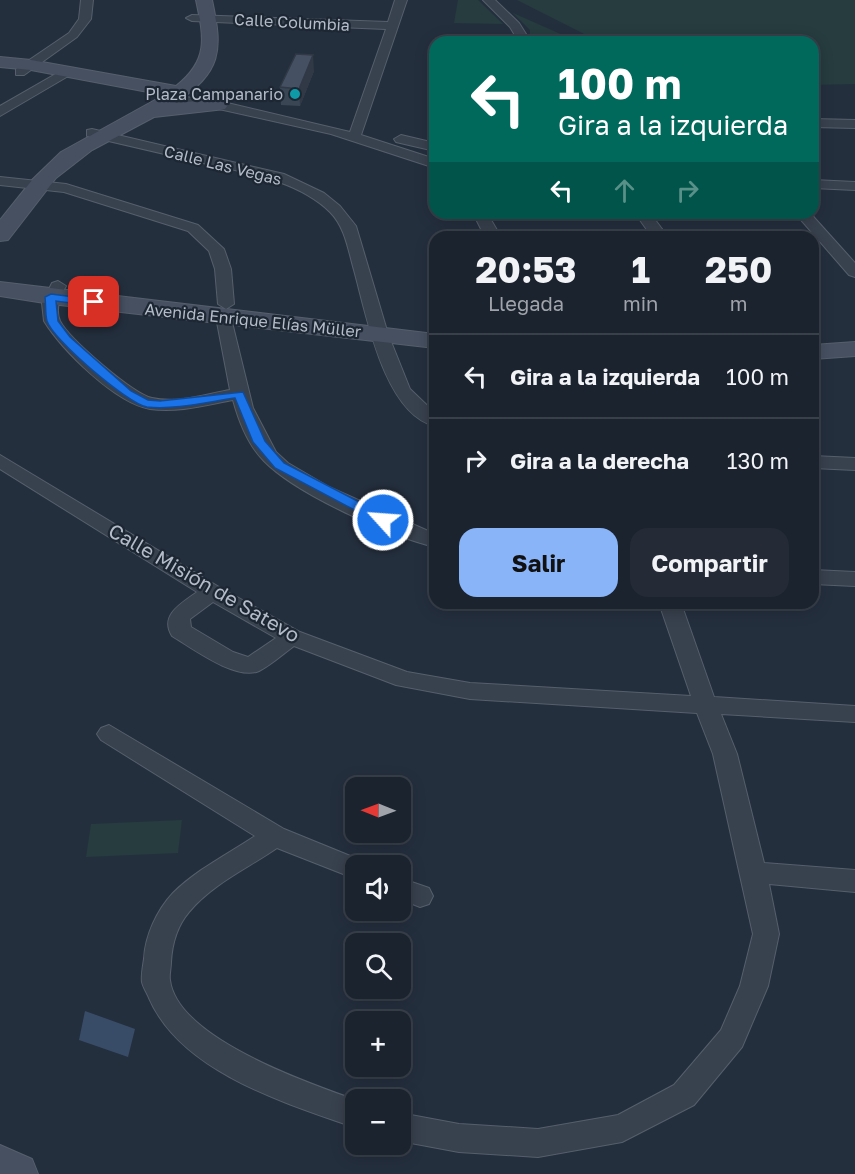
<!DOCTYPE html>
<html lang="es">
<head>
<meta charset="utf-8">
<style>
  body { margin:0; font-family:"Golos Text",sans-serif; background:#242b36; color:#f1f3f6; height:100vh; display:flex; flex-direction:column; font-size:22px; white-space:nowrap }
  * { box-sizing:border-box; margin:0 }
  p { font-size:20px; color:#a0a4aa }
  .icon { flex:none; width:33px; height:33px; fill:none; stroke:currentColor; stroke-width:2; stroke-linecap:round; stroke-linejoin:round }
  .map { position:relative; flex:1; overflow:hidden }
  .details { position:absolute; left:429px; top:231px; width:390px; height:378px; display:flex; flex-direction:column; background:#1b232e; border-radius:18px; box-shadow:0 3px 15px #0003,0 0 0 2px #39404a }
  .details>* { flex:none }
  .hud { position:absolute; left:429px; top:36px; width:390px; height:183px; border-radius:18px; box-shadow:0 3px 15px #0003,0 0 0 2px #39404a; background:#00695c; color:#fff; overflow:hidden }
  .needle { width:39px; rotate:271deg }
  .tools { position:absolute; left:345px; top:777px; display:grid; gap:12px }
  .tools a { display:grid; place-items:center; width:66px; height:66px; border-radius:12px; background:#1b232e; box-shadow:0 3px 15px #0003,0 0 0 2px #39404a; font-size:30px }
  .pin { position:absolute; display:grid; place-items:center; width:51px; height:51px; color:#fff; margin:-26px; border-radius:12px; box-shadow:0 3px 9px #0006 }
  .me { position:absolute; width:66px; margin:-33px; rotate:296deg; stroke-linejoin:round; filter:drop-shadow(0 0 4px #0008) }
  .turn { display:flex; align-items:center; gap:21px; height:126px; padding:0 30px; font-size:27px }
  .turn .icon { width:78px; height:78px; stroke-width:2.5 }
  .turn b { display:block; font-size:42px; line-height:51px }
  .lanes { display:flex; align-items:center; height:57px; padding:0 30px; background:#0003; justify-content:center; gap:30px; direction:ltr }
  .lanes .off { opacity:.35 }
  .eta { display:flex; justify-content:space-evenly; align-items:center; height:102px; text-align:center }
  .eta b { font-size:36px; font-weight:700; line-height:42px }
  .cta { display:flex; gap:12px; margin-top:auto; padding:12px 30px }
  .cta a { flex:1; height:69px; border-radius:18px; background:#8ab4f8; color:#111; font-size:24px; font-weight:700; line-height:69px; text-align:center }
  .cta a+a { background:#242b36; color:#f1f3f6 }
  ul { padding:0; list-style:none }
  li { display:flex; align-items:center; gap:18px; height:84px; padding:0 30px; border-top:2px solid #39404a }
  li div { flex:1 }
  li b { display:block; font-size:22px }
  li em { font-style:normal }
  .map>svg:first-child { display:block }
</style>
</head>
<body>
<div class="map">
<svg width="855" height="1174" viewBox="0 0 855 1174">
  <rect width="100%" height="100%" fill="#242f3e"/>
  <!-- green -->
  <g fill="#263c3f">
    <polygon points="458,0 478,0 503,24 454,23"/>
    <polygon points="517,0 855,0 855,84 813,85 813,42 600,42"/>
    <polygon points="513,13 579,42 530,42 530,30"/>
    <polygon points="182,820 178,853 86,857 91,824"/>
  </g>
  <!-- water -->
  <polygon fill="#394c67" points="85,1011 135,1029 128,1057 79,1040"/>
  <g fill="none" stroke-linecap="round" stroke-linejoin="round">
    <defs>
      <g id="minor">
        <polygon points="81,0 93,0 91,19 77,37 24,75 16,75 16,69 69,33 79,19"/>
        <polygon points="395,0 407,0 361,135 435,159 435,168 331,134 219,109 168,103 162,99 168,95 219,101 350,132 386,29 192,21 186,18 192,15 388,22"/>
        <polygon points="483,0 495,0 519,23 531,42 519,42 510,27"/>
        <polygon points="66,68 72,72 70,75 0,116 0,106"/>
        <polygon points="813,119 855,120 855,128 813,127"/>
        <path d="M 92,129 L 284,174 L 324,193 L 340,206 L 356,226 L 388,334 L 410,389 L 435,413 L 435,426 C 384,414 366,313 354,270 C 348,249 345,227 330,212 C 297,180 246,173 203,163 C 165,154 126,145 87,136 L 87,130 Z"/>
        <polygon points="401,135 435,143 435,151 396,142 394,139"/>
        <polygon points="0,177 66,184 198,225 224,249 231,269 234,304 226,309 218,304 215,269 209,251 188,231 64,192 0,185"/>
        <polygon points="813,180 855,182 855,190 813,188"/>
        <polygon points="473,213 487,213 501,237 485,237"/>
        <polygon points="635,213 650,213 668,237 652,237"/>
        <polygon points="795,213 810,213 855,263 855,277 849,275"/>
        <path d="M 58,281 L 66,286 C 60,296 55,309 60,321 C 69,339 133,394 152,398 C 177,404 206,394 230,390 L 216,317 L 218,314 L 230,314 L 253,408 L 276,452 L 288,463 L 329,487 L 435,534 L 435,547 C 390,536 296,494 264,461 C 248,445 239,422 233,400 C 206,405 178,413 150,409 C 115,403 62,350 44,321 L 42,303 L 52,283 Z"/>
        <path d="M 0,455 L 219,587 L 300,632 L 407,672 L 470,683 L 691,696 L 659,603 L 681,603 L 714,697 L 855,706 L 855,722 L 721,714 L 737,754 L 764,863 L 855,870 L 855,892 L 769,884 L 779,934 L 768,986 L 742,1047 L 694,1105 L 622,1142 L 538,1157 L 459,1152 L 400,1141 L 400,1113 L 459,1124 L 538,1129 L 618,1115 L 674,1085 L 721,1030 L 740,986 L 753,934 L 713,754 L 697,713 L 470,699 L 396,685 L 294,646 C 283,654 271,665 259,671 C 236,681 192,648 172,636 C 159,615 182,603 197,592 L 0,469 ZM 213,602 L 276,638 L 248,657 L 233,652 L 191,627 L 190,619 Z"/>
        <polygon points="813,456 855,458 855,470 813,468"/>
        <polygon points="813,570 855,572 855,586 813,584"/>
        <path d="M 109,725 L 284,829 L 365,862 L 367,866 L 356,866 L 356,879 L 277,848 C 248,868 212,884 189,912 C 177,926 172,944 171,962 C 171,968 169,975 170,980 C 177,1038 308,1083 356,1100 L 356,1128 C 285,1103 181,1072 149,998 C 147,993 143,987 142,982 C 141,975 143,966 144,959 C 145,936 157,910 173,893 C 196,870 228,854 255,836 L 101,740 L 97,734 L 101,728 Z"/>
        <polygon points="400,878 429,888 433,896 429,904 420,907 400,899"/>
      </g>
      <g id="secondary">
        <path d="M 196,0 L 212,0 C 223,51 222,72 175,103 L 219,99 L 225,101 L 228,105 L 225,109 L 154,117 L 92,150 L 56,178 L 8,240 L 0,241 L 0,220 L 33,179 L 61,152 L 164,95 L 31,70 L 0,67 L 0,57 L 31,60 L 176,86 C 209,60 204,38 196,0 Z"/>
        <polygon points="0,282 435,334 435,348 51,304 0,296"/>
        <polygon points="855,342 855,356 813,359 813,345"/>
        <polygon points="0,1145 32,1159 38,1174 0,1174"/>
      </g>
    </defs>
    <!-- minor casing -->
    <use href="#minor" stroke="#565f6c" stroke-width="2"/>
    <!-- secondary casing -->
    <use href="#secondary" stroke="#565f6c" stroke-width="2"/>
    <!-- minor -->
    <use href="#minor" fill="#38414e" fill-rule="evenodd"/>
    <!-- secondary -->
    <use href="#secondary" fill="#465061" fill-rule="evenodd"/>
  </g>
  <!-- wall -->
  <polygon fill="#3b4654" points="314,71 300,106 281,105 280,87"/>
  <!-- shaded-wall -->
  <polygon fill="#303945" points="313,55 314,71 300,106 299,89"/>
  <!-- building -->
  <polygon fill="#455162" stroke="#303945" stroke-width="1.5" points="296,54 313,55 299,89 280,87"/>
  <!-- route -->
  <path fill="#1a73e8" stroke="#114b97" stroke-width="1.5" d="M 51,294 L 98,300 L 98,305 L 94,306 L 56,301 L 58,321 L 70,337 L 131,391 L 148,400 L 160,401 L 243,392 L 265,441 L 284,463 L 388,517 L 388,523 L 379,523 L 275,468 L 253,442 L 235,398 C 207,402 175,410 147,407 C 128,404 52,339 47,321 C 45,314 46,305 45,297 Z"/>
  <!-- markers -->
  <circle fill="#0f9aa8" stroke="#1d2633" stroke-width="2" cx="295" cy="94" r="6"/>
  <g text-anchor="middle" stroke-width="4.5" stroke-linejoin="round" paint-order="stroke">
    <!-- far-street labels -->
    <g font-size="16" fill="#b4bcc9" stroke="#1d2633">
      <text transform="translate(292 22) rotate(3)" y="6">Calle Columbia</text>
      <text transform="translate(223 165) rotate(14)" y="6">Calle Las Vegas</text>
      <text transform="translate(253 320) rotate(6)" y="6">Avenida Enrique Elías Müller</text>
    </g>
    <!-- far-poi labels -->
    <g font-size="16" fill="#b4bcc9" stroke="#1d2633" text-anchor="end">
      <text x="283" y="100">Plaza Campanario</text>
    </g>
    <!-- street labels -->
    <g font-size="20" fill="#b4bcc9" stroke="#1d2633">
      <text transform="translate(204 583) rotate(30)" y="7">Calle Misión de Satevo</text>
    </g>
  </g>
</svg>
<div class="tools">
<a><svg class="needle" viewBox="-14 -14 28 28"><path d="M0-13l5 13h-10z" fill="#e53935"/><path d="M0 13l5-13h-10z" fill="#a0a4aa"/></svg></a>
<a><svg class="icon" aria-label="sound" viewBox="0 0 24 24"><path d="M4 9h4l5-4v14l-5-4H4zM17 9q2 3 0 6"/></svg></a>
<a><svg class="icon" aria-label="search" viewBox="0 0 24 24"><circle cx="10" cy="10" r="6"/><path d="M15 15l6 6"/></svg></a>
<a>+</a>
<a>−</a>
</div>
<div class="pin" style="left:94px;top:302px;background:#d93025"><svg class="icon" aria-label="arrive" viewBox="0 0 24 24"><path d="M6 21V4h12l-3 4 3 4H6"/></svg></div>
<svg class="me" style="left:383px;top:520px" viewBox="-20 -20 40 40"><circle r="17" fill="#1a73e8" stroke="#fff" stroke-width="3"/><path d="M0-11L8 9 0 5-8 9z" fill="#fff"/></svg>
<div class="hud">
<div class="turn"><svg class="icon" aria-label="left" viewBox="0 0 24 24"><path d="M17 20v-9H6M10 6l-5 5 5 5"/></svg><div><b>100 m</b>Gira a la izquierda</div></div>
<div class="lanes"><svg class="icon" aria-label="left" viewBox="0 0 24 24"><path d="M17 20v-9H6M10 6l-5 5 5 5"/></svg><svg class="icon off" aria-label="ahead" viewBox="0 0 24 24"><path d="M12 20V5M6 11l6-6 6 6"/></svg><svg class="icon off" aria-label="right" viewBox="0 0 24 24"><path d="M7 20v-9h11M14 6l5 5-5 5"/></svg></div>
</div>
<section class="details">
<div class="eta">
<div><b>20:53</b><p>Llegada</p></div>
<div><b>1</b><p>min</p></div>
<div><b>250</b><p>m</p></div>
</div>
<ul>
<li><svg class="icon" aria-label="left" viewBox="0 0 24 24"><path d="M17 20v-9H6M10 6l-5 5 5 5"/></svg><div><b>Gira a la izquierda</b></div><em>100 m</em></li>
<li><svg class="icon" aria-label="right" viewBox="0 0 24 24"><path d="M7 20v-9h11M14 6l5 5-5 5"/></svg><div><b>Gira a la derecha</b></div><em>130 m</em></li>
</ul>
<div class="cta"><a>Salir</a><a>Compartir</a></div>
</section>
</div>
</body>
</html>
